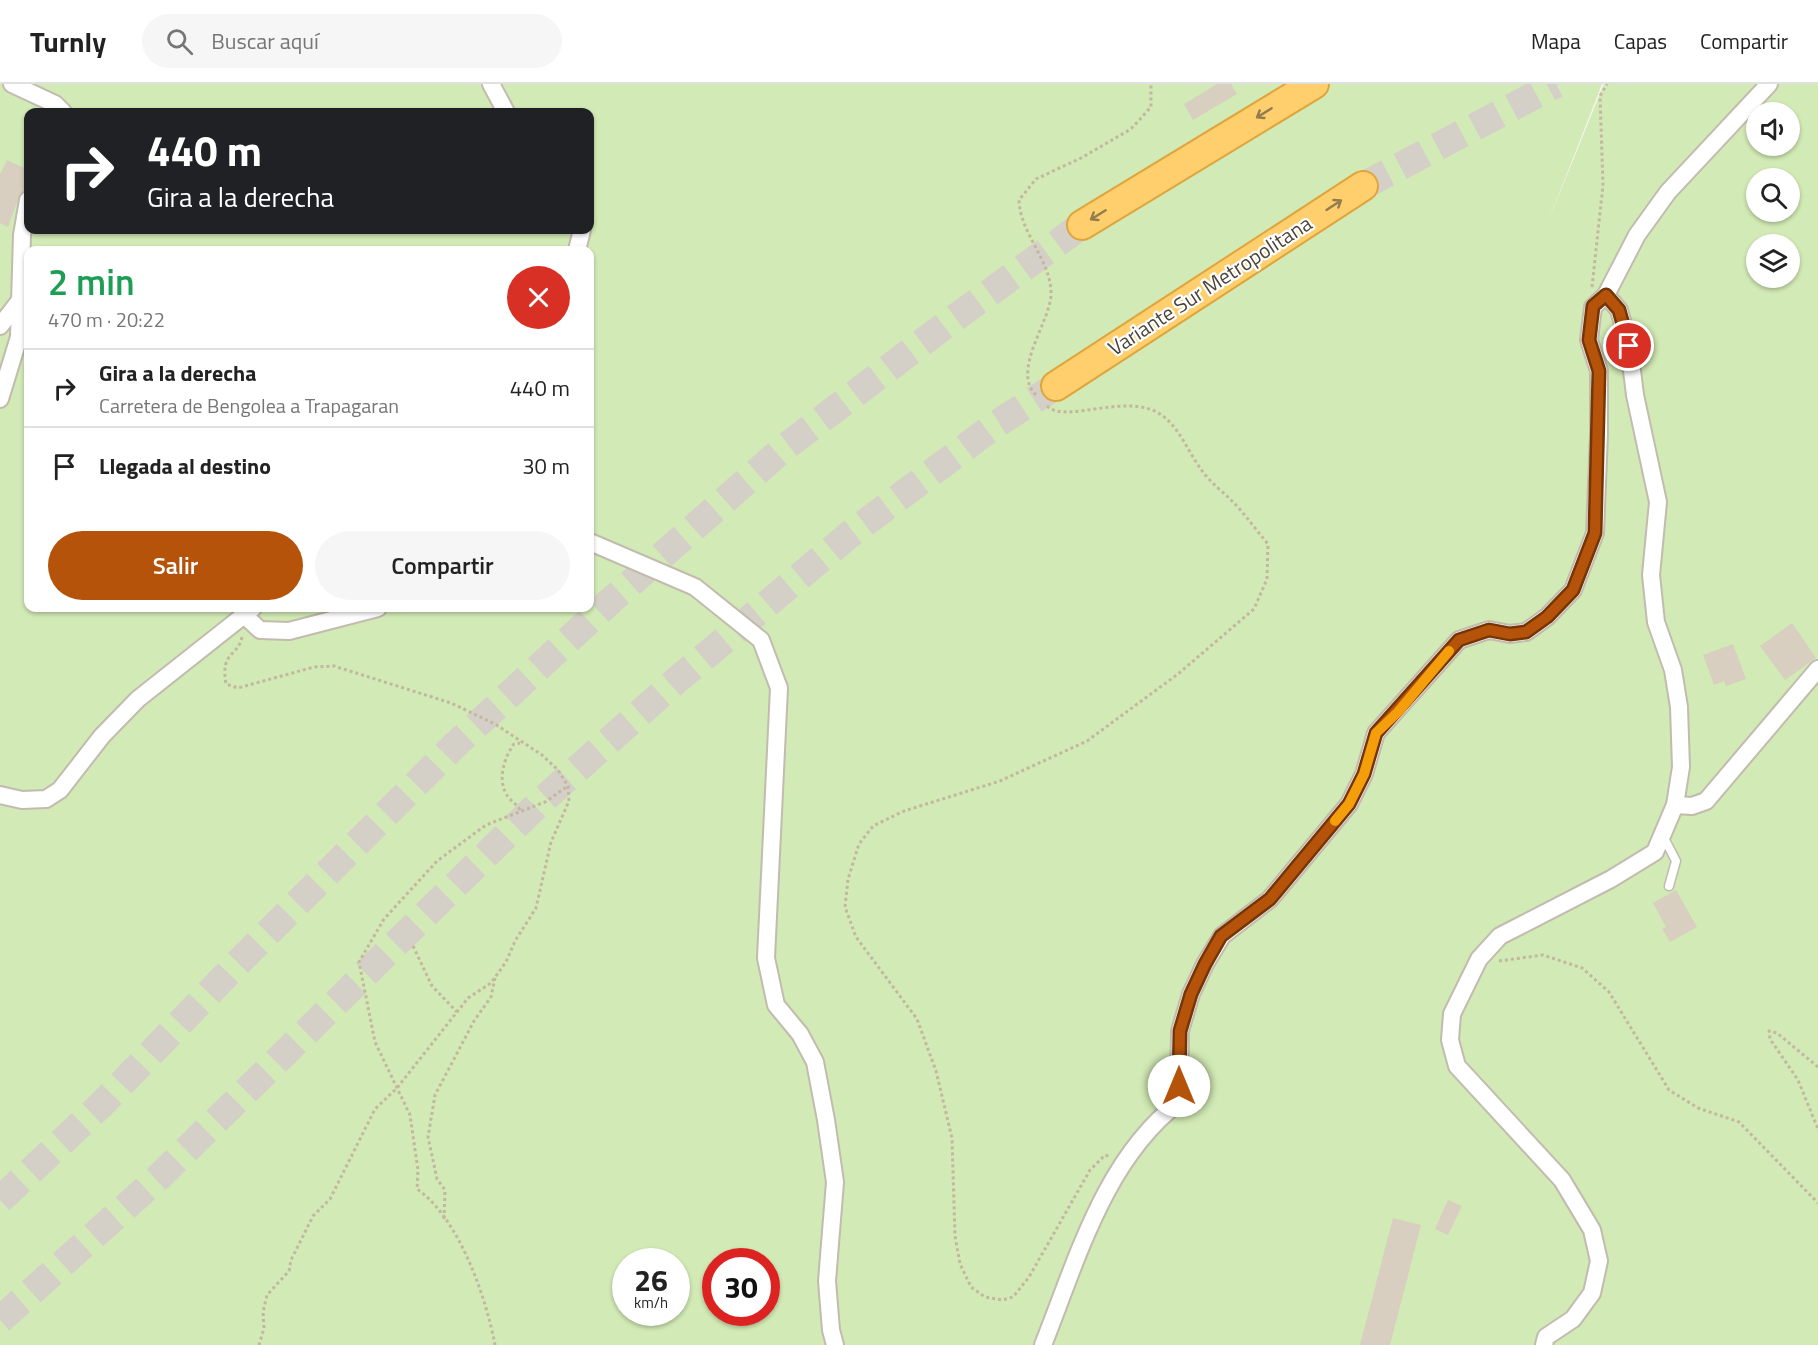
<!DOCTYPE html>
<html lang="es">
<head>
<meta charset="utf-8">
<style>
  body { margin:0; font-family:"Titillium Web",sans-serif; background:#f6f6f6; color:#222; height:100vh; display:flex; flex-direction:column; font-size:22px; white-space:nowrap }
  * { box-sizing:border-box; margin:0 }
  p { font-size:20px; color:#767676 }
  .icon { flex:none; width:33px; height:33px; fill:none; stroke:currentColor; stroke-width:2; stroke-linecap:round; stroke-linejoin:round }
  .map { position:relative; flex:1; overflow:hidden }
  .side { position:absolute; left:24px; top:162px; width:570px; height:366px; display:flex; flex-direction:column; background:#fff; border-radius:12px; box-shadow:0 2px 4px #0004 }
  .side>* { flex:none }
  .top-card { position:absolute; left:24px; top:24px; width:570px; height:126px; border-radius:12px; box-shadow:0 2px 4px #0004; background:#202124; color:#fff; overflow:hidden }
  .controls { position:absolute; left:1746px; top:18px; display:grid; gap:12px }
  .controls a { display:grid; place-items:center; width:54px; height:54px; border-radius:50%; background:#fff; box-shadow:0 2px 4px #0004; font-size:30px }
  .speed { position:absolute; left:612px; top:1164px; display:flex; gap:12px; font-size:30px; font-weight:700; text-align:center }
  .speed>* { display:grid; place-content:center; width:78px; height:78px; border-radius:50%; background:#fff; box-shadow:0 2px 4px #0004; line-height:1 }
  .speed small { font-size:15px; font-weight:400 }
  .speed .limit { border:9px solid #d22; background:#fff; color:#111 }
  .pin { position:absolute; display:grid; place-items:center; width:51px; height:51px; color:#fff; margin:-26px; border:3px solid #fff; border-radius:50%; box-shadow:0 2px 6px #0007 }
  .me { position:absolute; width:66px; margin:-33px; rotate:0deg; stroke-linejoin:round; filter:drop-shadow(0 0 4px #0008) }
  .turn { display:flex; align-items:center; gap:21px; height:126px; padding:0 24px; font-size:27px }
  .turn .icon { width:78px; height:78px; stroke-width:2.5 }
  .turn b { display:block; font-size:42px; line-height:51px }
  .round { display:grid; place-items:center; flex:none; width:63px; height:63px; border-radius:32px; background:#f6f6f6 }
  .overview { display:flex; align-items:center; justify-content:space-between; height:102px; padding:0 24px }
  h1 { font-size:36px; font-weight:600; line-height:45px; color:#1e9e55 }
  .primary-button { display:flex; gap:12px; margin-top:auto; padding:12px 24px }
  .primary-button a { flex:1; height:69px; border-radius:36px; background:#b45309; color:#fff; font-size:24px; font-weight:600; line-height:69px; text-align:center }
  .primary-button a+a { background:#f6f6f6; color:#222 }
  ul { padding:0; list-style:none }
  li { display:flex; align-items:center; gap:18px; height:78px; padding:0 24px; border-top:2px solid #e0e0e0 }
  li div { flex:1 }
  li b { display:block; font-size:22px }
  li em { font-style:normal }
  header { display:flex; align-items:center; gap:36px; box-sizing:border-box; height:84px; padding:0 30px; background:#fff; border-bottom:2px solid #e0e0e0 }
  header strong { font-size:28px }
  nav { display:flex; gap:33px; margin-inline-start:auto; font-size:21px }
  .search { width:420px; height:54px; background:#f6f6f6; display:flex; align-items:center; gap:15px; box-sizing:border-box; padding:0 21px; border-radius:33px; color:#767676; font-size:22px }
  .map>svg:first-child { display:block }
</style>
</head>
<body>
<header>
<strong>Turnly</strong>
<div class="search"><svg class="icon" aria-label="search" viewBox="0 0 24 24"><circle cx="10" cy="10" r="6"/><path d="M15 15l6 6"/></svg>Buscar aquí</div>
<nav><a>Mapa</a><a>Capas</a><a>Compartir</a></nav>
</header>
<div class="map">
<svg width="1818" height="1261" viewBox="0 0 1818 1261">
  <rect width="100%" height="100%" fill="#f6f3ec"/>
  <!-- green -->
  <path fill="#d2eab5" fill-rule="evenodd" d="M 0,0 L 1602,0 L 1546,143 L 1604,0 L 1818,0 L 1818,1261 L 0,1261 ZM 28,28 L 590,28 L 590,146 L 28,146 ZM 1756,28 L 1790,28 L 1790,62 L 1756,62 ZM 1756,94 L 1790,94 L 1790,128 L 1756,128 ZM 1756,160 L 1790,160 L 1790,194 L 1756,194 ZM 28,166 L 590,166 L 590,524 L 28,524 ZM 626,1178 L 676,1178 L 676,1228 L 626,1228 ZM 716,1178 L 766,1178 L 766,1228 L 716,1228 Z"/>
  <!-- building -->
  <g fill="#d8cfc1">
    <polygon points="1217,0 1231,0 1237,10 1193,36 1184,20"/>
    <polygon points="7,76 28,86 28,102 20,110 8,143 0,139 0,90"/>
    <polygon points="1792,539 1816,574 1785,596 1760,562"/>
    <polygon points="1733,560 1746,595 1726,602 1724,597 1714,601 1703,571"/>
    <polygon points="1676,806 1697,843 1670,858 1662,845 1666,843 1653,819"/>
    <polygon points="1448,1116 1462,1122 1448,1151 1435,1145"/>
    <polygon points="1393,1134 1421,1141 1390,1261 1360,1261"/>
  </g>
  <g fill="none" stroke-linecap="round" stroke-linejoin="round">
    <!-- motorway-tunnel -->
    <g stroke="#d4d0c8" stroke-width="28" stroke-dasharray="28 14" stroke-linecap="butt">
      <polyline points="1363,102 1556,0"/>
      <polyline points="0,1116 101,1021 232,885 454,662 606,521 784,364 944,242 1082,141"/>
      <polyline points="0,1236 159,1093 536,722 677,596 849,451 995,341 1056,302"/>
    </g>
    <defs>
      <polyline id="service" points="1663,752 1676,777 1669,802"/>
      <g id="minor">
        <polyline points="12,0 55,20 63,28"/>
        <polyline points="491,0 506,28"/>
        <polyline points="577,166 582,146"/>
        <polyline points="1606,211 1637,151 1668,108 1769,0"/>
        <polyline points="0,242 21,215"/>
        <polyline points="0,315 19,253 22,151 28,116"/>
        <polyline points="590,458 695,503 761,556 779,604 766,874 776,921 800,950 815,978 826,1036 835,1098 827,1197 831,1246 835,1261"/>
        <polyline points="245,532 260,546 289,547 378,524"/>
        <polyline points="0,711 22,716 46,715 60,706 102,652 138,615 253,524"/>
        <polyline points="1675,721 1692,722 1706,717 1818,585"/>
        <path d="M 1043,1261 C 1077,1176 1104,1076 1179,1018 L 1180,947 L 1191,910 L 1205,880 L 1222,852 L 1270,815 L 1349,720 L 1364,690 L 1376,649 L 1459,556 L 1489,546 L 1510,550 L 1526,548 L 1547,533 L 1573,506 L 1595,449 L 1599,350 L 1599,287 L 1589,256 L 1593,223 L 1606,211 L 1619,226 L 1629,262 L 1635,311 L 1658,418 L 1651,491 L 1656,538 L 1673,586 L 1679,623 L 1681,683 L 1675,721 L 1655,768 L 1611,795 L 1500,852 L 1479,875 L 1452,930 L 1450,956 L 1457,982 L 1562,1096 L 1592,1146 L 1599,1177 L 1592,1209 L 1573,1235 L 1546,1253 L 1544,1261"/>
      </g>
      <g id="motorway">
        <polyline points="1082,141 1314,0"/>
        <polyline points="1056,302 1363,102"/>
      </g>
    </defs>
    <!-- service casing -->
    <use href="#service" stroke="#c2bbae" stroke-width="11"/>
    <!-- minor casing -->
    <use href="#minor" stroke="#c2bbae" stroke-width="20"/>
    <!-- motorway casing -->
    <use href="#motorway" stroke="#e0a43c" stroke-width="32"/>
    <!-- path -->
    <g stroke="#c4b79f" stroke-width="3" stroke-dasharray="3 3" stroke-linecap="butt">
      <polyline points="1592,203 1603,101 1600,12 1607,0"/>
      <path d="M 1036,311 C 1011,287 1050,238 1051,211 C 1052,177 1020,150 1019,116 L 1036,95 L 1081,74 L 1131,45 L 1151,23 L 1151,0"/>
      <path d="M 1047,322 C 1066,341 1129,306 1163,332 C 1181,346 1189,370 1203,388 C 1211,399 1223,408 1232,417 C 1245,430 1256,446 1268,460 L 1267,495 L 1254,525 L 1178,590 L 1087,657 L 1000,697 L 904,727 L 873,742 L 859,760 L 848,795 L 845,823 L 856,853 L 917,935 L 936,987 L 952,1054 L 955,1152 L 960,1180 L 971,1203 L 985,1213 L 1002,1216 L 1013,1213 L 1029,1193 L 1090,1086 L 1105,1071 L 1111,1073"/>
      <path d="M 242,553 C 238,573 220,567 226,600 L 238,604 L 314,583 L 334,582 L 451,619 L 495,640 L 542,671 L 558,686 L 568,702 L 569,717 L 551,758 L 536,824 L 515,857 L 506,878 L 491,899 L 468,914 L 397,1004 L 375,1025 L 330,1115 L 313,1132 L 291,1176 L 289,1187 L 267,1211 L 263,1228 L 264,1244 L 259,1261"/>
      <path d="M 520,726 C 517,720 514,720 510,715 C 496,700 503,675 514,660 L 520,659"/>
      <polyline points="413,862 432,902 457,928"/>
      <polyline points="1499,877 1543,871 1582,884 1609,908 1669,1006 1698,1024 1739,1038 1818,1119"/>
      <polyline points="1818,983 1777,949 1769,947 1770,955 1798,996 1818,1045"/>
      <polyline points="444,1135 445,1106 437,1095 428,1053 435,1011 474,937 491,913 495,894"/>
      <path d="M 495,1261 C 486,1213 459,1134 417,1105 L 418,1086 L 410,1031 L 375,958 L 359,878 L 384,835 L 437,777 L 486,741 L 545,718 L 568,702"/>
    </g>
    <!-- service -->
    <use href="#service" stroke="#fff" stroke-width="8"/>
    <!-- minor -->
    <use href="#minor" stroke="#fff" stroke-width="16"/>
    <!-- motorway -->
    <use href="#motorway" stroke="#ffcf6e" stroke-width="28"/>
  </g>
  <!-- one-way arrows -->
  <defs><path id="oneway-shaft" d="M-6 0H5M1.5-3L5.5 0L1.5 3" fill="none" stroke-width="1.6" stroke-linecap="round" stroke-linejoin="round" transform="scale(1.5)"/></defs>
  <g stroke="#937c4e">
    <use href="#oneway-shaft" transform="translate(1264 29) rotate(148)"/>
    <use href="#oneway-shaft" transform="translate(1334 121) rotate(-33)"/>
    <use href="#oneway-shaft" transform="translate(1098 131) rotate(148)"/>
  </g>
  <g fill="none" stroke-linecap="round" stroke-linejoin="round">
    <defs>
      <polyline id="route" points="1179,1002 1180,947 1191,910 1205,880 1221,852 1270,815 1349,720 1364,690 1376,649 1459,556 1489,546 1510,550 1526,548 1547,533 1573,506 1595,449 1599,287 1589,256 1593,222 1606,211 1619,226 1629,262"/>
    </defs>
    <!-- route casing -->
    <use href="#route" stroke="#753606" stroke-width="15"/>
    <!-- route -->
    <use href="#route" stroke="#b45309" stroke-width="10"/>
    <!-- slow -->
    <polyline stroke="#f59e0b" stroke-width="10" points="1335,737 1349,720 1364,690 1376,649 1398,628 1449,567"/>
  </g>
  <g text-anchor="middle" stroke-width="4.5" stroke-linejoin="round" paint-order="stroke">
    <!-- street labels -->
    <g font-size="21" fill="#4b4439" stroke="#fff">
      <text transform="translate(1210 202) rotate(-33)" y="7">Variante Sur Metropolitana</text>
    </g>
  </g>
</svg>
<div class="controls">
<a><svg class="icon" aria-label="sound" viewBox="0 0 24 24"><path d="M4 9h4l5-4v14l-5-4H4zM17 9q2 3 0 6"/></svg></a>
<a><svg class="icon" aria-label="search" viewBox="0 0 24 24"><circle cx="10" cy="10" r="6"/><path d="M15 15l6 6"/></svg></a>
<a><svg class="icon" aria-label="layers" viewBox="0 0 24 24"><path d="M12 4l9 5-9 5-9-5zM3 14l9 5 9-5"/></svg></a>
</div>
<div class="speed"><div>26<small>km/h</small></div><div class="limit">30</div></div>
<div class="pin" style="left:1629px;top:262px;background:#d93025"><svg class="icon" aria-label="arrive" viewBox="0 0 24 24"><path d="M6 21V4h12l-3 4 3 4H6"/></svg></div>
<svg class="me" style="left:1179px;top:1002px" viewBox="-20 -20 40 40"><circle r="19" fill="#fff"/><path d="M0-13L10 11 0 6-10 11z" fill="#b45309"/></svg>
<div class="top-card">
<div class="turn"><svg class="icon" aria-label="right" viewBox="0 0 24 24"><path d="M7 20v-9h11M14 6l5 5-5 5"/></svg><div><b>440 m</b>Gira a la derecha</div></div>
</div>
<section class="side">
<div class="overview"><div><h1>2 min</h1><p>470 m · 20:22</p></div><a class="round" style="background:#d93025;color:#fff"><svg class="icon" aria-label="close" viewBox="0 0 24 24"><path d="M6 6l12 12M18 6L6 18"/></svg></a></div>
<ul>
<li><svg class="icon" aria-label="right" viewBox="0 0 24 24"><path d="M7 20v-9h11M14 6l5 5-5 5"/></svg><div><b>Gira a la derecha</b><p>Carretera de Bengolea a Trapagaran</p></div><em>440 m</em></li>
<li><svg class="icon" aria-label="arrive" viewBox="0 0 24 24"><path d="M6 21V4h12l-3 4 3 4H6"/></svg><div><b>Llegada al destino</b></div><em>30 m</em></li>
</ul>
<div class="primary-button"><a>Salir</a><a>Compartir</a></div>
</section>
</div>
</body>
</html>
